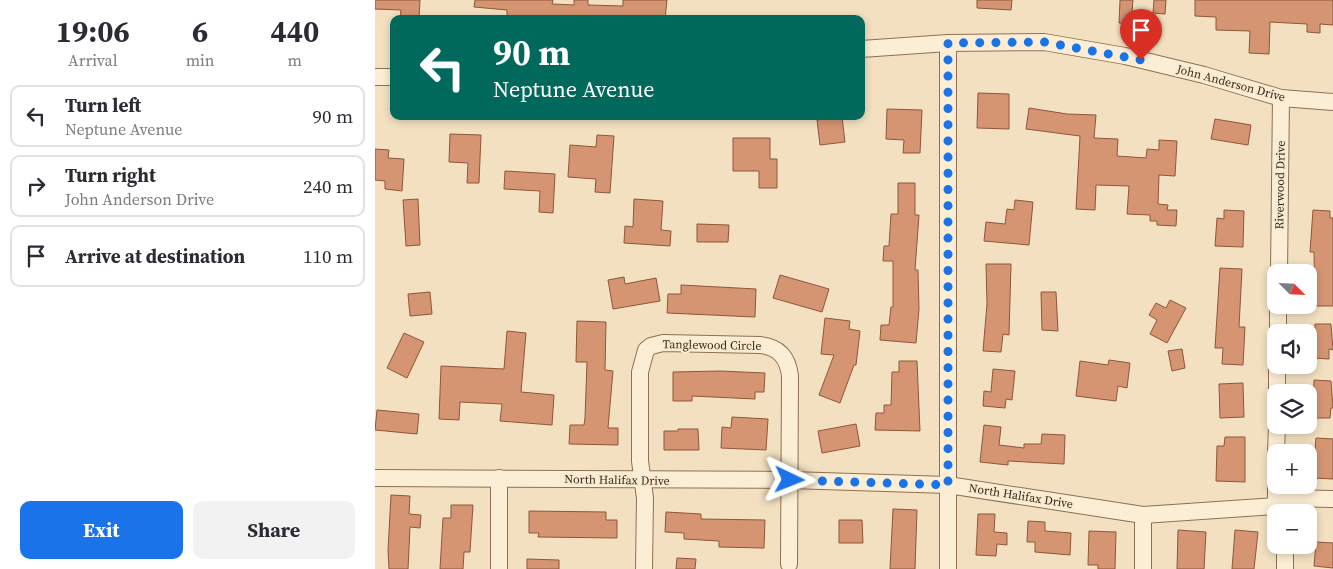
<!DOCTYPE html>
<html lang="en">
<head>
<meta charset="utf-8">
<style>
  body { margin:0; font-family:"Source Serif 4",serif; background:#f2f2f3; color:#2b2b33; height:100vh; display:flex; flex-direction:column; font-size:19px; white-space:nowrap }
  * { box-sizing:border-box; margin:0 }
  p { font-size:16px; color:#7c7c81 }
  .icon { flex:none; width:28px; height:28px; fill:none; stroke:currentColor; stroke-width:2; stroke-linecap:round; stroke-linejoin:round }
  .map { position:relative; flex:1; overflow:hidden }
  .drawer { display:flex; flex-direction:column; background:#fff; width:375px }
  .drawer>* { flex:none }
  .top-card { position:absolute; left:15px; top:15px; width:475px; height:105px; border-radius:10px; box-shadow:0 2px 8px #0003; background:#00695c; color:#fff; overflow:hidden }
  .needle { width:32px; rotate:114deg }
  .buttons { position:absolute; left:892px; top:264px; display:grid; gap:10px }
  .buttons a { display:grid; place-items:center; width:50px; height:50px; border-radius:10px; background:#fff; box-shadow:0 2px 8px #0003; font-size:25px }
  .pin { position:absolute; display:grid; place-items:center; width:42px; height:42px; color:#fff; margin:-51px -21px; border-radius:50% 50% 50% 0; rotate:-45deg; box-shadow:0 0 5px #0007 }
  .pin .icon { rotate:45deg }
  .me { position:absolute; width:55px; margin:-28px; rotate:92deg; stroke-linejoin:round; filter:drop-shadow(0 0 4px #0008) }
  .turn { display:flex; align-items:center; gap:18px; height:105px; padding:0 20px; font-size:22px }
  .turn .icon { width:65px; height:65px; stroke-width:2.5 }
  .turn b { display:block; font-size:35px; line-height:42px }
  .eta { display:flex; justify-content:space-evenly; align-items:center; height:85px; text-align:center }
  .eta b { font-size:30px; font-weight:700; line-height:35px }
  .button { display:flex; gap:10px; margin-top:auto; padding:10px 20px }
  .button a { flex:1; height:58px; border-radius:10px; background:#1a73e8; color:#fff; font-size:20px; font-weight:700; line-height:58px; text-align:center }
  .button a+a { background:#f2f2f3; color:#2b2b33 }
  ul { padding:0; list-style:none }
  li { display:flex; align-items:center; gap:15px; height:62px; margin:0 10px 8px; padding:0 10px; border:2px solid #e1e1e2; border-radius:10px }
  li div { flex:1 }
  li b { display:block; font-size:19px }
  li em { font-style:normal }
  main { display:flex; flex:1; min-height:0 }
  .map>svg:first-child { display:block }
</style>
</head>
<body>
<main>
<section class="drawer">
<div class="eta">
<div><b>19:06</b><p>Arrival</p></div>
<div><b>6</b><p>min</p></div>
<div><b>440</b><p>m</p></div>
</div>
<ul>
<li><svg class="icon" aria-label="left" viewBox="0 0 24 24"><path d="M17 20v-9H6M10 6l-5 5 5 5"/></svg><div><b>Turn left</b><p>Neptune Avenue</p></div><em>90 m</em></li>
<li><svg class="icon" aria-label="right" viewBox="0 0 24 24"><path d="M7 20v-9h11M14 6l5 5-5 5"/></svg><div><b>Turn right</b><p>John Anderson Drive</p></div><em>240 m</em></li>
<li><svg class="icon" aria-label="arrive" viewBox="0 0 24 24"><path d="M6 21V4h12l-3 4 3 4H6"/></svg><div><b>Arrive at destination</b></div><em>110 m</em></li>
</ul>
<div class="button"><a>Exit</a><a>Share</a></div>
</section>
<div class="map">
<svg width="958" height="569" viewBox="0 0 958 569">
  <rect width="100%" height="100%" fill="#f2e0c0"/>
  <!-- building -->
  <g fill="#d59572" stroke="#8f5639">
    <polygon points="0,0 45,0 44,19 25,19 26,10 0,9"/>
    <polygon points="100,0 178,0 177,4 199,5 199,0 213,0 213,5 248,6 248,0 292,0 290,19 132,19 132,10 99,7"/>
    <polygon points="602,0 637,0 636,10 602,8"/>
    <polygon points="745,0 758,0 756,24 744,23"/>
    <polygon points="779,0 791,0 790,14 778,13"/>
    <polygon points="820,0 958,0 958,25 945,24 945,33 932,32 932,24 895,22 894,54 874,53 875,31 841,30 841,17 820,16"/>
    <polygon points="603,93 634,94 634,129 602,128"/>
    <polygon points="654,108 692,114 721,115 719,138 743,139 742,156 771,158 772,149 784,150 784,140 802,141 800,176 784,175 783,204 793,205 792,210 802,210 801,226 782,225 782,221 775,221 775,215 752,214 754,186 721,185 720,210 701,209 705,136 651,129"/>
    <polygon points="512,109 547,110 545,153 528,153 529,140 511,139"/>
    <polygon points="467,117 470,142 445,145 442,120"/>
    <polygon points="840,119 876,125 873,145 836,139"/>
    <polygon points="75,134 106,135 104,183 92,183 93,163 74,162"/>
    <polygon points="222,135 239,136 235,193 220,192 221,179 193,177 195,145 221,147"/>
    <polygon points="358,138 395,138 395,159 402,159 402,188 384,188 384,171 358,171"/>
    <polygon points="0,149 14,150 13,158 29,159 27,191 10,189 10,181 0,180"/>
    <polygon points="130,171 180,174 178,213 164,212 165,191 129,189"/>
    <polygon points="523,183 540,183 540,215 544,215 540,270 543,270 544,309 541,343 505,340 506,325 514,325 516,307 518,307 518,261 508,261 509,246 514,246 516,214 523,214"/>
    <polygon points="43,199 45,245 31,246 28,200"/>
    <polygon points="259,199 288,201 286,230 296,231 295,246 249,243 250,226 258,227"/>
    <polygon points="640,200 658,202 654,245 609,241 611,222 630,224 632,209 639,210"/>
    <polygon points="849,210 869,211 868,247 840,246 842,218 849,219"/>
    <polygon points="938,210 955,211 955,218 958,218 958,306 940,306 939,252 935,252"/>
    <polygon points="322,224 354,225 353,242 322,242"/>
    <polygon points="611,264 636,264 634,335 628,334 626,352 608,351 612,304"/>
    <polygon points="845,268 867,269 864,327 870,327 868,365 847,364 848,348 840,348"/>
    <polygon points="405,275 454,289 447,312 398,298"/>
    <polygon points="249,277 250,284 281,278 285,301 238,309 233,280"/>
    <polygon points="306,285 381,289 380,317 292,313 293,294 306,294"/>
    <polygon points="55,292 57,314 35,316 33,294"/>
    <polygon points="666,292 681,292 683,331 667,330"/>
    <polygon points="795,300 811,308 792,343 775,334 782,320 774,315 781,303 791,308"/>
    <polygon points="450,318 475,321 474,329 485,331 481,365 479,365 465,403 444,395 459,355 446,354"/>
    <polygon points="202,321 231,322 230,370 238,371 233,428 243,428 243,445 194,444 195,425 209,425 210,418 212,362 201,362"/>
    <polygon points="940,324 956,324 958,350 954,349 954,359 939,358"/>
    <polygon points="132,331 151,333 146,392 179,395 177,425 125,421 127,404 85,402 84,420 64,419 66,366 129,369"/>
    <polygon points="29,333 49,342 32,378 12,368"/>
    <polygon points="807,349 810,368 797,371 793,351"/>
    <polygon points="734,360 755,363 752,388 743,386 741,401 701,396 705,361 733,365"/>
    <polygon points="524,361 542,361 545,431 500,430 501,413 509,413 509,405 516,405 517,372 524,372"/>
    <polygon points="618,369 640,371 637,400 631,399 630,408 608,406 609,391 616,392"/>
    <polygon points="345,371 390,373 389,392 380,392 380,399 317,396 317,401 298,401 298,372"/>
    <polygon points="939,380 956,381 958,408 956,408 955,418 938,418"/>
    <polygon points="868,383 869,417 845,418 844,384"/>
    <polygon points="2,410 44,414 42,434 0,430"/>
    <polygon points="357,417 393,419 391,450 346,448 347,427 356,428"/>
    <polygon points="481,424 485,446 447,453 443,431"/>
    <polygon points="609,425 626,427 624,445 649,448 649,444 666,444 667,434 690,435 689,464 633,461 633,465 605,462"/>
    <polygon points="303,429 323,429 324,450 289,450 289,431 303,431"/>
    <polygon points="850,437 870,437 870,482 841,481 842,446 849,446"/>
    <polygon points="941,438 958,439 958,479 938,478"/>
    <polygon points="16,495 35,496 34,514 46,515 45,528 35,527 33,569 14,569 13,550"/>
    <polygon points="76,505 98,505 95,552 89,552 88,569 65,569 68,518 76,518"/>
    <polygon points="518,509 542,510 540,569 515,569"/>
    <polygon points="154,511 231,512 231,520 242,520 242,538 163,537 164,533 154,533"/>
    <polygon points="291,512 326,514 326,519 390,520 389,548 344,547 344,541 309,539 309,533 290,532"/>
    <polygon points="603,514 620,514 619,532 632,533 632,545 622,544 621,556 601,555"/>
    <polygon points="464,520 487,520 488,543 464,543"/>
    <polygon points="653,521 670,522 670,531 696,533 695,555 660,552 660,542 652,542"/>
    <polygon points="803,530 831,532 829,569 802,569"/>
    <polygon points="860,530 883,532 879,569 857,569"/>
    <polygon points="714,531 741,532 740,569 723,569 723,565 713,565"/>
    <polygon points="941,542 958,543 958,568 939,566"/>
    <polygon points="302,558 321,559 320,569 301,569"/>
    <polygon points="152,559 184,560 184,569 152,569"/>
  </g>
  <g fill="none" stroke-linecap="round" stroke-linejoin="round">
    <defs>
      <g id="minor">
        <polyline points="486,49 573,43 669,42 750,56 829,75 906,98 958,102"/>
        <polyline points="0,77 19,77"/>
        <polyline points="904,272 906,98"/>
        <polyline points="903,332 903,305"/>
        <polyline points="902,392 902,365"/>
        <polyline points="901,452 902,425"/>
        <polyline points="0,478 415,480 573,485 768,515 901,506 910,498 958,499"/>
        <polyline points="124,478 124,569"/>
        <polyline points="901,506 901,454"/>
        <path d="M 269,569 L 270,498 L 265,461 L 265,372 L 271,350 L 276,346 L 288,343 L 385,345 C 404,347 413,358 415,376 L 414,564"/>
        <polyline points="573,569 573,43"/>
        <polyline points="768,569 768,515"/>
        <polyline points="910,569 910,545"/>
      </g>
    </defs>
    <!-- minor casing -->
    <use href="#minor" stroke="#8e7056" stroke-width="18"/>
    <!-- minor -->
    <use href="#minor" stroke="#fceed4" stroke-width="16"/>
  </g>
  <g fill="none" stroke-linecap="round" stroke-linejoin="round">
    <!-- route -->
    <polyline stroke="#1a73e8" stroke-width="9" stroke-dasharray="0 16.2" points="415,480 573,485 573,43 669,42 766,60"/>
  </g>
  <g text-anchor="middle" stroke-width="4.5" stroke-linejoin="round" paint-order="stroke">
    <!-- street labels -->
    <g font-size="12" fill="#3c291c" stroke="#f9ebd1">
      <text transform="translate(856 83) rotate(15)" y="4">John Anderson Drive</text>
      <text transform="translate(905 185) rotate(-89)" y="4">Riverwood Drive</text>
      <text transform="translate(337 345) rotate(1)" y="4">Tanglewood Circle</text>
      <text transform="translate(242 480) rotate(1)" y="4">North Halifax Drive</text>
      <text transform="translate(646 496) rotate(9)" y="4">North Halifax Drive</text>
    </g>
  </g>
</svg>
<div class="buttons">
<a><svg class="needle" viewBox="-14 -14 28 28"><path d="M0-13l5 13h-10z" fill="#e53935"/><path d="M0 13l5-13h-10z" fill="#7c7c81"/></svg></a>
<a><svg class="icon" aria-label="sound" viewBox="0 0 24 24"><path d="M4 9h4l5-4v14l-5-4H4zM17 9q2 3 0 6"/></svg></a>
<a><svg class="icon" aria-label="layers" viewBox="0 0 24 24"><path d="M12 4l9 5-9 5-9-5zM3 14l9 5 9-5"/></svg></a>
<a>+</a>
<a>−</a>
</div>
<div class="pin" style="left:766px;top:60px;background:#d93025"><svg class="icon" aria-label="arrive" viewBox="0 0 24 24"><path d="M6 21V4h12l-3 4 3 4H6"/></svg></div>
<svg class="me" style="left:415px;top:480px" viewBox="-20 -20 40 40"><path d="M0-17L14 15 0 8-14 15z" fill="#1a73e8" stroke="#fff" stroke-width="4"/></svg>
<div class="top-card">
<div class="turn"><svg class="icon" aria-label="left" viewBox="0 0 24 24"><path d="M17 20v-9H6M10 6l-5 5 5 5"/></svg><div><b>90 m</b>Neptune Avenue</div></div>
</div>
</div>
</main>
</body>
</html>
